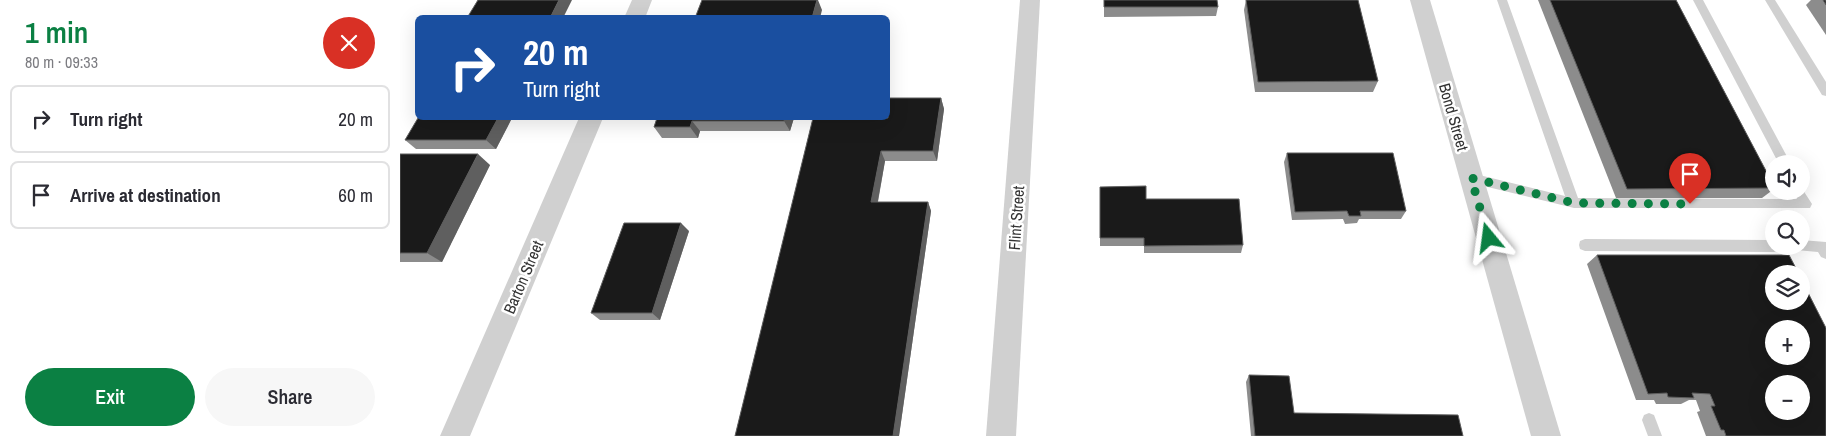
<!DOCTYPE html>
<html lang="en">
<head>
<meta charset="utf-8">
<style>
  body { margin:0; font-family:"Archivo Narrow",sans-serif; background:#f7f7f7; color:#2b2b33; height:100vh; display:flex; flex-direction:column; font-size:19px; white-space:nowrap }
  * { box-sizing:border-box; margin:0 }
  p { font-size:16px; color:#7c7c81 }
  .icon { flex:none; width:28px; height:28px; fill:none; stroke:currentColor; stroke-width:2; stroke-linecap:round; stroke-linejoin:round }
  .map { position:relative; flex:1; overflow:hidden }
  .sheet { display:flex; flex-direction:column; background:#fff; width:400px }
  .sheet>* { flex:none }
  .banner { position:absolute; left:15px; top:15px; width:475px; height:105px; border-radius:8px; box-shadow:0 5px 20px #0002; background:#1a4fa0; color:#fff; overflow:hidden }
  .tools { position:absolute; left:1365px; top:155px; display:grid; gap:10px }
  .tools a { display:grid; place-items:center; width:45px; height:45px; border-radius:50%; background:#fff; box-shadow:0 5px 20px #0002; font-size:25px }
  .pin { position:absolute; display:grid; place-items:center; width:42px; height:42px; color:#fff; margin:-51px -21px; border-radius:50% 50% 50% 0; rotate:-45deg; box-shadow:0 0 5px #0007 }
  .pin .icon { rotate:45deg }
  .me { position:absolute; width:55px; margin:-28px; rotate:344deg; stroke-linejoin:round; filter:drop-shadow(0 0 4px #0008) }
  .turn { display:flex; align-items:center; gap:18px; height:105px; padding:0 25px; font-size:22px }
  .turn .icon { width:65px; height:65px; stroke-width:2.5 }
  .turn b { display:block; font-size:35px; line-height:42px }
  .round { display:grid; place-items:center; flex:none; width:52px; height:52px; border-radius:26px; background:#f7f7f7 }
  .summary { display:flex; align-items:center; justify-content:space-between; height:85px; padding:0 25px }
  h1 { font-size:30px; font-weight:600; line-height:38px; color:#0b8043 }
  .cta { display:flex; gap:10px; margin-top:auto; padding:10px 25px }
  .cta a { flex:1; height:58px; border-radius:30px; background:#0b8043; color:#fff; font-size:20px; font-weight:600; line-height:58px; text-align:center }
  .cta a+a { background:#f7f7f7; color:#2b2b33 }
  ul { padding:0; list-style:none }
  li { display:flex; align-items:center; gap:15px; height:68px; margin:0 10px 8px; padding:0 15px; border:2px solid #e1e1e2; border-radius:8px }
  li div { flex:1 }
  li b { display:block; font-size:19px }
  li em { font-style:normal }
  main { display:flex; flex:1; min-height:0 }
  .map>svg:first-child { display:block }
</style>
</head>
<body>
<main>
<section class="sheet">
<div class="summary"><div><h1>1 min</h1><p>80 m · 09:33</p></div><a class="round" style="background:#d93025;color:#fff"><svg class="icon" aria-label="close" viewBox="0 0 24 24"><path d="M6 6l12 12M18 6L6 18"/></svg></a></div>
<ul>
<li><svg class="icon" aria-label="right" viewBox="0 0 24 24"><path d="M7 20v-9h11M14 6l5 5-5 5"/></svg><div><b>Turn right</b></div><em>20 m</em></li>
<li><svg class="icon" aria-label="arrive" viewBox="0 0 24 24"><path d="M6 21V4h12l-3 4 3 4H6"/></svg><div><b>Arrive at destination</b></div><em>60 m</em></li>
</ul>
<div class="cta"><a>Exit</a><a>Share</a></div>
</section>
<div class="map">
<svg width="1426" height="436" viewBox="0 0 1426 436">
  <rect width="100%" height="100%" fill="#fff"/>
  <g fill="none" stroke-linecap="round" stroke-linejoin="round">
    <!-- service -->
    <g fill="#d0d0d0" fill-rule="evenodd">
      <polygon points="1097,0 1107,0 1178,198 1397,199 1393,191 1401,191 1401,187 1412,204 1410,208 1174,208 1067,182 1065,178 1067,174 1071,173 1165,196"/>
      <polygon points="1293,0 1303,0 1391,164 1379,164"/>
      <polygon points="1365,0 1375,0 1426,82 1426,96 1422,95"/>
      <polygon points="1185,239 1374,240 1374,246 1380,246 1379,250 1374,252 1185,251 1180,249 1179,245 1180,241"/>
      <polygon points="1401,240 1426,242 1426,259 1421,257 1418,252 1396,250 1395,246 1401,246"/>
      <polygon points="1249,413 1254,415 1262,436 1248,436 1242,420 1244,415"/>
    </g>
    <!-- minor -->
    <g fill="#d0d0d0" fill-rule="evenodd">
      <polygon points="232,0 252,0 245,18 224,18"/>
      <polygon points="620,0 640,0 616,436 586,436"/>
      <polygon points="1010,0 1030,0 1161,436 1131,436"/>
      <polygon points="179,118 203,118 70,436 40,436"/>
    </g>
  </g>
  <!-- wall -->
  <g fill="#8c8c8c">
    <polygon points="704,0 818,7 816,16 704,17"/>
    <polygon points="846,0 958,0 978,81 973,92 855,92 844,10"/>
    <polygon points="1138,0 1276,0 1374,186 1374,189 1362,198 1216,198"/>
    <polygon points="1411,0 1426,0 1426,35 1406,5"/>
    <polygon points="541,98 544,109 537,161 485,161 478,202 528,202 531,211 499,436 335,436 413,118"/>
    <polygon points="112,118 96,149 16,149 5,140"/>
    <polygon points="257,118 394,118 390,131 300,131 298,138 262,138 254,127"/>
    <polygon points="887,153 1006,211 1001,219 959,219 957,223 945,224 943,219 892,220 884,162"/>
    <polygon points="0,154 90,165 42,262 0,262"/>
    <polygon points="746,199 843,245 841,253 744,253 744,246 700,246 700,238"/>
    <polygon points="289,231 260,320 200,320 191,313"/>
    <polygon points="1197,255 1426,436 1306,436 1297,412 1300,411 1296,400 1289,400 1281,404 1256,404 1254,400 1236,400 1187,264"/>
    <polygon points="849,375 894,413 1063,436 851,436 846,382"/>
  </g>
  <!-- shaded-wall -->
  <g fill="#5f5f5f">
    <polygon points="159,0 172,0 163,18 150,18"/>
    <polygon points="417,0 418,0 422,10 420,18 412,18"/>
    <polygon points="541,98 544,109 537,161 533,151"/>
    <polygon points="98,118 112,118 96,149 86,140"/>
    <polygon points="385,118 394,118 390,131 384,121"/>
    <polygon points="292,121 300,131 298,138 290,127"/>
    <polygon points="481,151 485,161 476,211 471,202"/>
    <polygon points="78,154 90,165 42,262 27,253"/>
    <polygon points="528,202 531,211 499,436 493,436"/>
    <polygon points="281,223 289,231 260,320 252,313"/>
  </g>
  <!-- building -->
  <g fill="#1a1a1a" stroke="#5f5f5f" fill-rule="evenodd">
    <polygon points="78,0 159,0 150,18 67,18"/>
    <polygon points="302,0 417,0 412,18 295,18"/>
    <polygon points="704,0 817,0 818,7 704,7"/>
    <polygon points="846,0 958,0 978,81 858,82"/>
    <polygon points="1150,0 1276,0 1374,186 1374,188 1227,189"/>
    <polygon points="1423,0 1426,0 1426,5"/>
    <polygon points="488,98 541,98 533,151 481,151 471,202 528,202 493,436 335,436 413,118 488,118"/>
    <polygon points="18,118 98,118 86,140 5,140"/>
    <polygon points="257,118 385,118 384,121 292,121 290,127 254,127"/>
    <polygon points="887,153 993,153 1006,211 960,211 961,216 949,216 947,211 895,212"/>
    <polygon points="0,154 78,154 27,253 0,253"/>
    <polygon points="746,186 746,199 839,199 843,245 744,246 744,238 700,238 700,187"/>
    <polygon points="224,223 281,223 252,313 191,313"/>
    <path d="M 1197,255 L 1389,255 L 1399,274 L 1374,274 L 1374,301 L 1401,301 L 1401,279 L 1426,328 L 1426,436 L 1326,436 L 1324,430 L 1321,430 L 1311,406 L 1315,406 L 1310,394 L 1292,393 L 1294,398 L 1268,397 L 1267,393 L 1248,394 ZM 1374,329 L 1401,329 L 1401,356 L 1374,356 ZM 1374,384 L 1401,384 L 1401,411 L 1374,411 Z"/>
    <polygon points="849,375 889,376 894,413 1058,415 1063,436 855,436"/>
  </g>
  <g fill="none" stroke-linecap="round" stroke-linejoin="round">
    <!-- route -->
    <polyline stroke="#0b8043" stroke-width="9" stroke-dasharray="0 16.2" points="1089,238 1071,178 1174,203 1290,204"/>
  </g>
  <g text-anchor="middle" stroke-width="5" stroke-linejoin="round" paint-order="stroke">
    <!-- street labels -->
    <g font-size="16" fill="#333" stroke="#fff">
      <text transform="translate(1054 117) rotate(74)" y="6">Bond Street</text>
      <text transform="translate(616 218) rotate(-86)" y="6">Flint Street</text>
      <text transform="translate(123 277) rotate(-67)" y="6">Barton Street</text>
    </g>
  </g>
</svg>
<div class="tools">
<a><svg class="icon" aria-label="sound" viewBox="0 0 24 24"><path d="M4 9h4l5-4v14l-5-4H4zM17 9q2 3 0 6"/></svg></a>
<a><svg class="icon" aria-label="search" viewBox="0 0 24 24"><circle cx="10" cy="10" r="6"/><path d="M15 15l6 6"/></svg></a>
<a><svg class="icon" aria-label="layers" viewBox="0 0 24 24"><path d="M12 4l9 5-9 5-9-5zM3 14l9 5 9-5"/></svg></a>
<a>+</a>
<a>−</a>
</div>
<div class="pin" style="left:1290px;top:204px;background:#d93025"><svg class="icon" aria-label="arrive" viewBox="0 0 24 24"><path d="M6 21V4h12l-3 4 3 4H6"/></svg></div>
<svg class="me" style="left:1089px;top:238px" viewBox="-20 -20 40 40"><path d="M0-17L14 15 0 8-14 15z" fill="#0b8043" stroke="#fff" stroke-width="4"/></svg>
<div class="banner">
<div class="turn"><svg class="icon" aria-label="right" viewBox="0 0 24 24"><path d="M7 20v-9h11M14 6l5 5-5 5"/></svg><div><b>20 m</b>Turn right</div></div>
</div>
</div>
</main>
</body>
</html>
